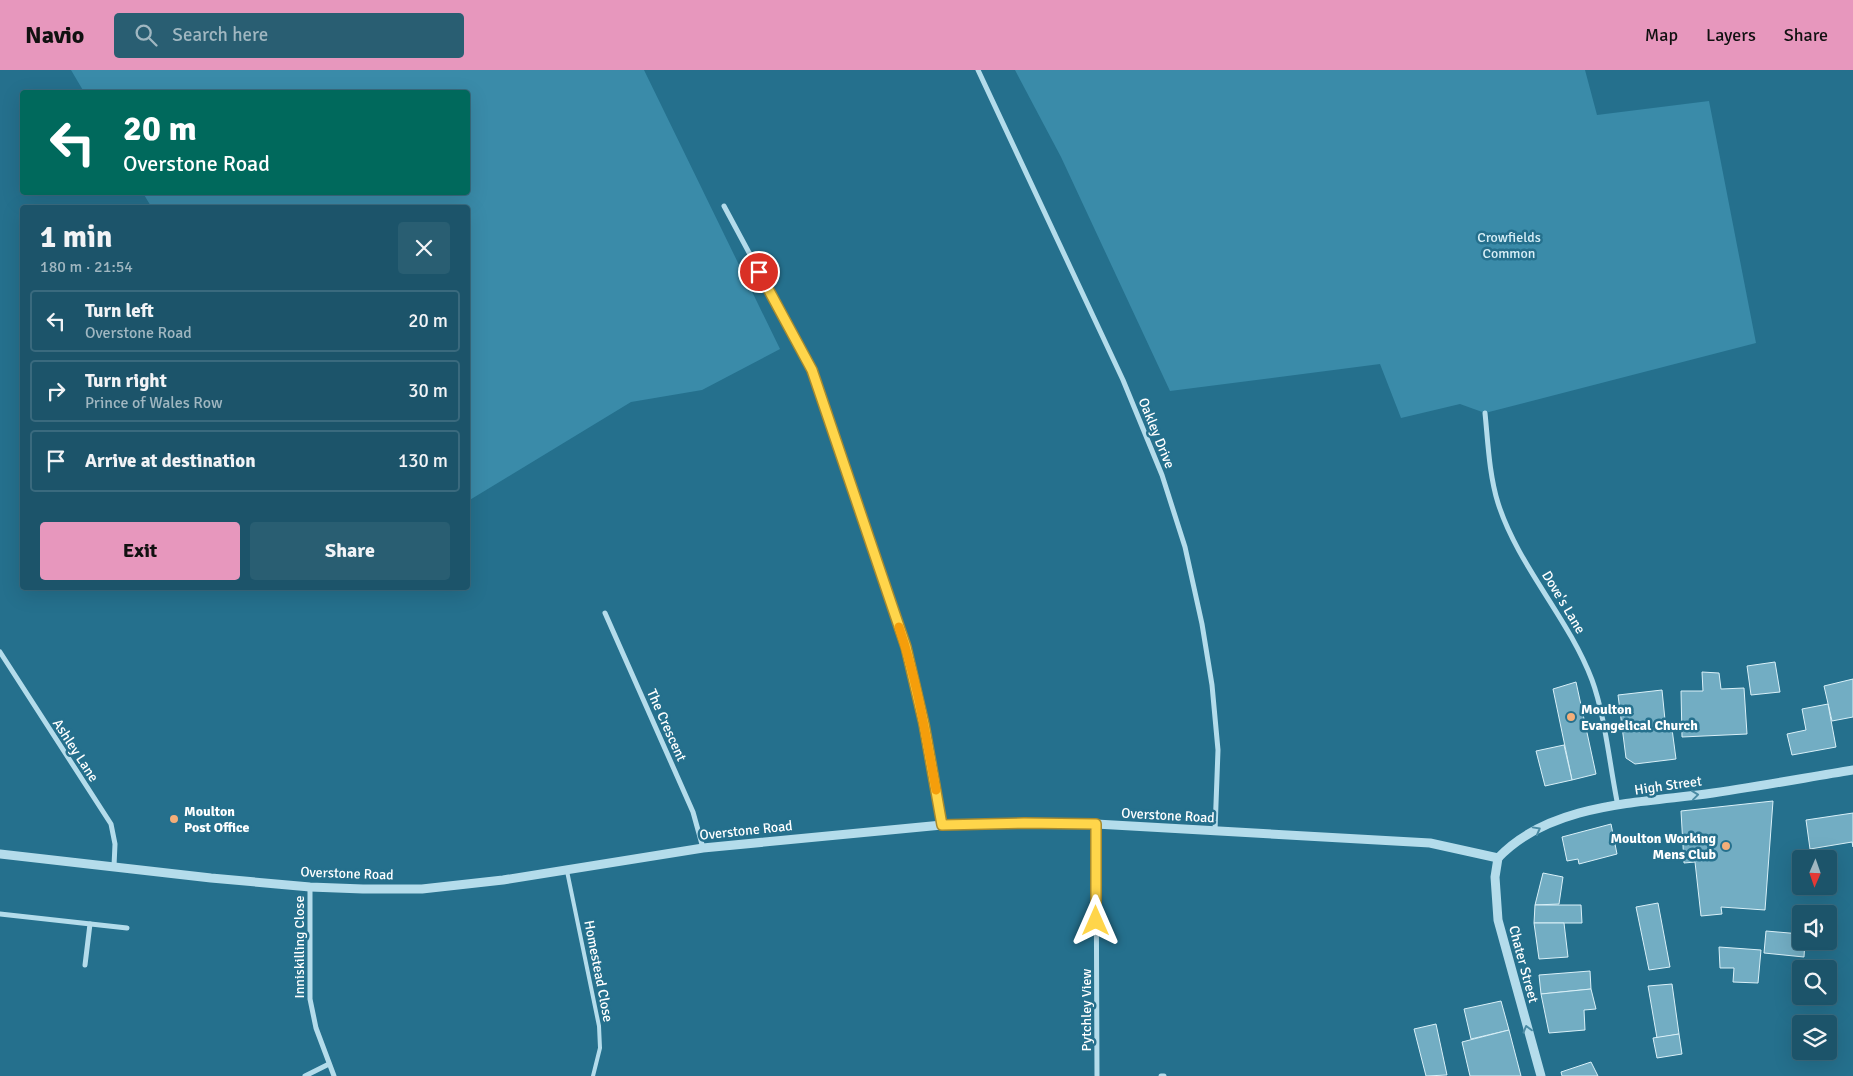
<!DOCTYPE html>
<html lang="en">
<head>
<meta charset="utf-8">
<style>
  body { margin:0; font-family:Signika,sans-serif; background:#295e72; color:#f1f3f6; height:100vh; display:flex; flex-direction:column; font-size:19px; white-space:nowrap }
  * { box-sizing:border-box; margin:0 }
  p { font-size:16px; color:#a0b7c1 }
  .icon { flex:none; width:28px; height:28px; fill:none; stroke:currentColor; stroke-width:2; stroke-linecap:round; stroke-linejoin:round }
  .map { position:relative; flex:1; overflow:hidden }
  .drawer { position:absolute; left:20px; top:135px; width:450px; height:385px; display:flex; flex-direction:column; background:#1c546a; border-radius:5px; box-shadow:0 5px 20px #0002,0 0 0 1px #3a6a7e }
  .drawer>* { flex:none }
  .banner { position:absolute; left:20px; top:20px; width:450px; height:105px; border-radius:5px; box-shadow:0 5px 20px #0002,0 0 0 1px #3a6a7e; background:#00695c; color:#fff; overflow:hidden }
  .needle { width:32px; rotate:182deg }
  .buttons { position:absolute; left:1792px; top:780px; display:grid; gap:10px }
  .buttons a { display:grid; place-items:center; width:45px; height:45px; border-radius:5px; background:#1c546a; box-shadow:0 5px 20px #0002,0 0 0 1px #3a6a7e; font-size:25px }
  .pin { position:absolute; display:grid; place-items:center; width:42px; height:42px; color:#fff; margin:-21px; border:2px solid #fff; border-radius:50%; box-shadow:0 1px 5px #0007 }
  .me { position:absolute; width:55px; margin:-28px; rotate:0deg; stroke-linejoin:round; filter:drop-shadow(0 0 4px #0008) }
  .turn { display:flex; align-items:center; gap:18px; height:105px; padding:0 20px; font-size:22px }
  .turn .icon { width:65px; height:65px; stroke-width:2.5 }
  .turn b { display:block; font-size:35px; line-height:42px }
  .round { display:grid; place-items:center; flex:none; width:52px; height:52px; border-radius:5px; background:#295e72 }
  .headline { display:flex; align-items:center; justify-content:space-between; height:85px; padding:0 20px }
  h1 { font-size:30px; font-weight:700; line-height:38px }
  .primary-button { display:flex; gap:10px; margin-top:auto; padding:10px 20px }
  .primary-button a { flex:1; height:58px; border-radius:5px; background:#e797bd; color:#111; font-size:20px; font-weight:700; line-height:58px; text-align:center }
  .primary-button a+a { background:#295e72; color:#f1f3f6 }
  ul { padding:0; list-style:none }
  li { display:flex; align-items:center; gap:15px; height:62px; margin:0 10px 8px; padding:0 10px; border:2px solid #3a6a7e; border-radius:5px }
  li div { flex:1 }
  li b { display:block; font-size:19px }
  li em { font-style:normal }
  header { display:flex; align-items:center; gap:30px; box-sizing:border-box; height:70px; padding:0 25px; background:#e797bd; color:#111 }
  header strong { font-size:24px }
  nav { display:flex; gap:28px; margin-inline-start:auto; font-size:18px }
  .search { width:350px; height:45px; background:#295e72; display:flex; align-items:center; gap:12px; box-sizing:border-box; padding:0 18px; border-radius:5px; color:#a0b7c1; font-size:19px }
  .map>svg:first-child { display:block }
</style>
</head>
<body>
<header>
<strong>Navio</strong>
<div class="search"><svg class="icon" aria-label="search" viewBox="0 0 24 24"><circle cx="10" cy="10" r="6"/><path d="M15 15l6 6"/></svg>Search here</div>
<nav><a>Map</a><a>Layers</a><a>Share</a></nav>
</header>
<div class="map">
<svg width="1853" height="1006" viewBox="0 0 1853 1006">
  <rect width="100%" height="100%" fill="#25708d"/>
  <!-- green -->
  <g fill="#3a8ba9">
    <polygon points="71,0 644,0 780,279 702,320 631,332 468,431 468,138 152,138 143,123 468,122 468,22 84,22"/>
    <polygon points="1015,0 1585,0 1597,45 1709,31 1756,273 1485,343 1460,334 1401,348 1380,294 1170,321 1061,87"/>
  </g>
  <!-- building -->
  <g fill="#72adc3" stroke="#d9f0f8">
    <polygon points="1775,592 1780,622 1751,625 1747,596"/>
    <polygon points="1702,602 1719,603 1721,619 1744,618 1747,664 1682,667 1681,621 1703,621"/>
    <polygon points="1853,609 1853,647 1832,651 1824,616"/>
    <polygon points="1576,612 1596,704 1572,710 1553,619"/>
    <polygon points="1662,620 1666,660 1672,659 1676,689 1635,694 1626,688 1618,625"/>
    <polygon points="1828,634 1836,677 1792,685 1787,664 1806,660 1802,639"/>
    <polygon points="1564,675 1572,710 1545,716 1536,681"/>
    <polygon points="1773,731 1765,840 1721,837 1722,844 1701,846 1695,792 1684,793 1681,741"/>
    <polygon points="1853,743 1853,777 1852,772 1810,779 1806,750"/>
    <polygon points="1611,754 1617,784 1579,794 1578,789 1567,791 1562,767"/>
    <polygon points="1543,803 1563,807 1559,834 1535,835"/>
    <polygon points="1658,833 1670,897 1649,900 1636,837"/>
    <polygon points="1535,835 1581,835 1582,853 1534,853"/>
    <polygon points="1534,853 1564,853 1568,887 1539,889"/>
    <polygon points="1766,861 1801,864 1801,871 1805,871 1804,887 1764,883"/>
    <polygon points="1719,877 1761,880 1758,913 1733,912 1734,898 1720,898"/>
    <polygon points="1590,901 1591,919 1541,924 1539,905"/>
    <polygon points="1672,914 1679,964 1657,968 1648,916"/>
    <polygon points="1591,919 1596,939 1584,940 1585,960 1549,963 1541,924"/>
    <polygon points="1501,931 1509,960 1471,969 1464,939"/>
    <polygon points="1436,954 1447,1005 1426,1006 1414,959"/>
    <polygon points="1509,960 1521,1006 1470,1006 1462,972"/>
    <polygon points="1679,964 1682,984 1657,988 1653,968"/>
    <polygon points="1591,992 1598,1006 1562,1006 1561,1002"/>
  </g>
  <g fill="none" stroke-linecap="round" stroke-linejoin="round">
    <!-- service -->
    <polyline stroke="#b4dceb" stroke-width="4" points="567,801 599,956 600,978 593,1006"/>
    <!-- minor -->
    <g stroke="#b4dceb" stroke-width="5">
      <polyline points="978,0 1123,310 1162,405 1185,477 1202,554 1212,615 1218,680 1215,761"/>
      <polyline points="724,136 812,300 906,577 924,654 942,755"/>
      <path d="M 1485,343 C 1488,372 1489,404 1498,433 C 1518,496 1568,547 1592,610 C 1605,645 1610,698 1618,736"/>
      <polyline points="605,543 693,742 703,778"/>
      <polyline points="0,582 111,754 115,774 114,796"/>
      <polyline points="1096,754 1097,1006"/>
      <polyline points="310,817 310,929 316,958 334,1006"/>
      <polyline points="0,844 127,858"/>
      <polyline points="85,895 90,854"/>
      <polyline points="305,1006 329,994"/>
      <polyline points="1161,1006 1164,1006"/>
    </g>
    <!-- tertiary -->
    <g stroke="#b4dceb" stroke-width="9">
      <polyline points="0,784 211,808 310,817 363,819 422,819 503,810 703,778 942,755 1024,753 1096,754 1430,773 1498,788"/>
      <path d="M 1498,788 C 1549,734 1637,733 1706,724 C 1755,717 1804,708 1853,700"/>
      <polyline points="1498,788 1495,807 1498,850 1541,1006"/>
    </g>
  </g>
  <!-- one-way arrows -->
  <defs><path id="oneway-chevron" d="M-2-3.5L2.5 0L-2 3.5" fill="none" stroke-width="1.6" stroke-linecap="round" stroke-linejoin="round" transform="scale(1.25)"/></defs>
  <g stroke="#498ba4">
    <use href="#oneway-chevron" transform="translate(1695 725) rotate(-7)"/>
    <use href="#oneway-chevron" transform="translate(1537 760) rotate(-29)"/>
    <use href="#oneway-chevron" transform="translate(1527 959) rotate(-105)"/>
  </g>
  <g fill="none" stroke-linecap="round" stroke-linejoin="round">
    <defs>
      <polyline id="route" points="759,202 812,300 906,577 924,654 942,755 1024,753 1096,754 1096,851"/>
    </defs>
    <!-- route casing -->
    <use href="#route" stroke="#a68a30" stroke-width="12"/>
    <!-- route -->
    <use href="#route" stroke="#ffd54a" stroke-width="9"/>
    <!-- slow -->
    <path stroke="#f59e0b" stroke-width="9" d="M 899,557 C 917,610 926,666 936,720"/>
  </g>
  <!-- markers -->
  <g fill="#f4ae79" stroke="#25708d" stroke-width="2">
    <circle cx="1571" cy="647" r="5"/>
    <circle cx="174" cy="749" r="5"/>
    <circle cx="1726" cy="776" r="5"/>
  </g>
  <g text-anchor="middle" stroke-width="5" stroke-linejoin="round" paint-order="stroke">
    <!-- park labels -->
    <g font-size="14" fill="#d9f0f8" stroke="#25708d">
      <text x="1509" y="172">Crowfields<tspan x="1509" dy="16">Common</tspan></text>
    </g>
    <!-- street labels -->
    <g font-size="14" fill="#fff" stroke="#25708d">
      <text transform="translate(1157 363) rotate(68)" y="5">Oakley Drive</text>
      <text transform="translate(1564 532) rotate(59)" y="5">Dove's Lane</text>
      <text transform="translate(667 655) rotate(66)" y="5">The Crescent</text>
      <text transform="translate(76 680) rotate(57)" y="5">Ashley Lane</text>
      <text transform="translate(1668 715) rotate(-8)" y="5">High Street</text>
      <text transform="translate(1168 745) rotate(3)" y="5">Overstone Road</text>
      <text transform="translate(746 760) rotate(-6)" y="5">Overstone Road</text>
      <text transform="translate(347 803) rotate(2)" y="5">Overstone Road</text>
      <text transform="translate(299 877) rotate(-90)" y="5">Inniskilling Close</text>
      <text transform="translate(1524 894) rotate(75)" y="5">Chater Street</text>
      <text transform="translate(599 901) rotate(79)" y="5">Homestead Close</text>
      <text transform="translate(1086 940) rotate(-90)" y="5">Pytchley View</text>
    </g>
    <!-- poi labels -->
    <g font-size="14" font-weight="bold" fill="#fff" stroke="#25708d" text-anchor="start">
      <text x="1581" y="644">Moulton<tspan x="1581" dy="16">Evangelical Church</tspan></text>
      <text x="184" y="746">Moulton<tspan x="184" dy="16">Post Office</tspan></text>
      <text x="1716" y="773" text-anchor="end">Moulton Working<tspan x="1716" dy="16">Mens Club</tspan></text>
    </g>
  </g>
</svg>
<div class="buttons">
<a><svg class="needle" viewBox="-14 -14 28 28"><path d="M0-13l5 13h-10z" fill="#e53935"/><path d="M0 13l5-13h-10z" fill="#a0b7c1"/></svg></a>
<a><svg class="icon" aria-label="sound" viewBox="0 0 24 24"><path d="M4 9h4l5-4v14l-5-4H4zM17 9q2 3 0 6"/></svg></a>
<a><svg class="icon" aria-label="search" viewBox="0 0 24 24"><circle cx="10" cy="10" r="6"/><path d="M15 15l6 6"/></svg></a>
<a><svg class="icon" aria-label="layers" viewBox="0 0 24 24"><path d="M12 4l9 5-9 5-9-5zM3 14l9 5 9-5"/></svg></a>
</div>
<div class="pin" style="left:759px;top:202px;background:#d93025"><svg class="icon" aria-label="arrive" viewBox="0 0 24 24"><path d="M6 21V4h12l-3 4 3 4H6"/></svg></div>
<svg class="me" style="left:1096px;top:851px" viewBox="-20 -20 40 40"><path d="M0-17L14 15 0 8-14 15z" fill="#ffd54a" stroke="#fff" stroke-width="4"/></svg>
<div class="banner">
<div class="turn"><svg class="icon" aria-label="left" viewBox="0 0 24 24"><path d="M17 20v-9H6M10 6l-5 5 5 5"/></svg><div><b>20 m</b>Overstone Road</div></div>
</div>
<section class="drawer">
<div class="headline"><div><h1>1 min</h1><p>180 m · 21:54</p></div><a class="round"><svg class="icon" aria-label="close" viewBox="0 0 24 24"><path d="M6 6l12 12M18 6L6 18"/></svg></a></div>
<ul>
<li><svg class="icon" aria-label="left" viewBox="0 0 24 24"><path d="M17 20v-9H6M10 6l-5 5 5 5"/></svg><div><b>Turn left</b><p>Overstone Road</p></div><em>20 m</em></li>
<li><svg class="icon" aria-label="right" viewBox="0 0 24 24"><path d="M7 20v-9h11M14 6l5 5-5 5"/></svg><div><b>Turn right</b><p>Prince of Wales Row</p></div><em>30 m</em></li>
<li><svg class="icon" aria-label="arrive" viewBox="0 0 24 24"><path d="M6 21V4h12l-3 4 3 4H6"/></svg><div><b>Arrive at destination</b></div><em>130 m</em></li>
</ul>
<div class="primary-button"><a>Exit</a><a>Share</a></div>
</section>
</div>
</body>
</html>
